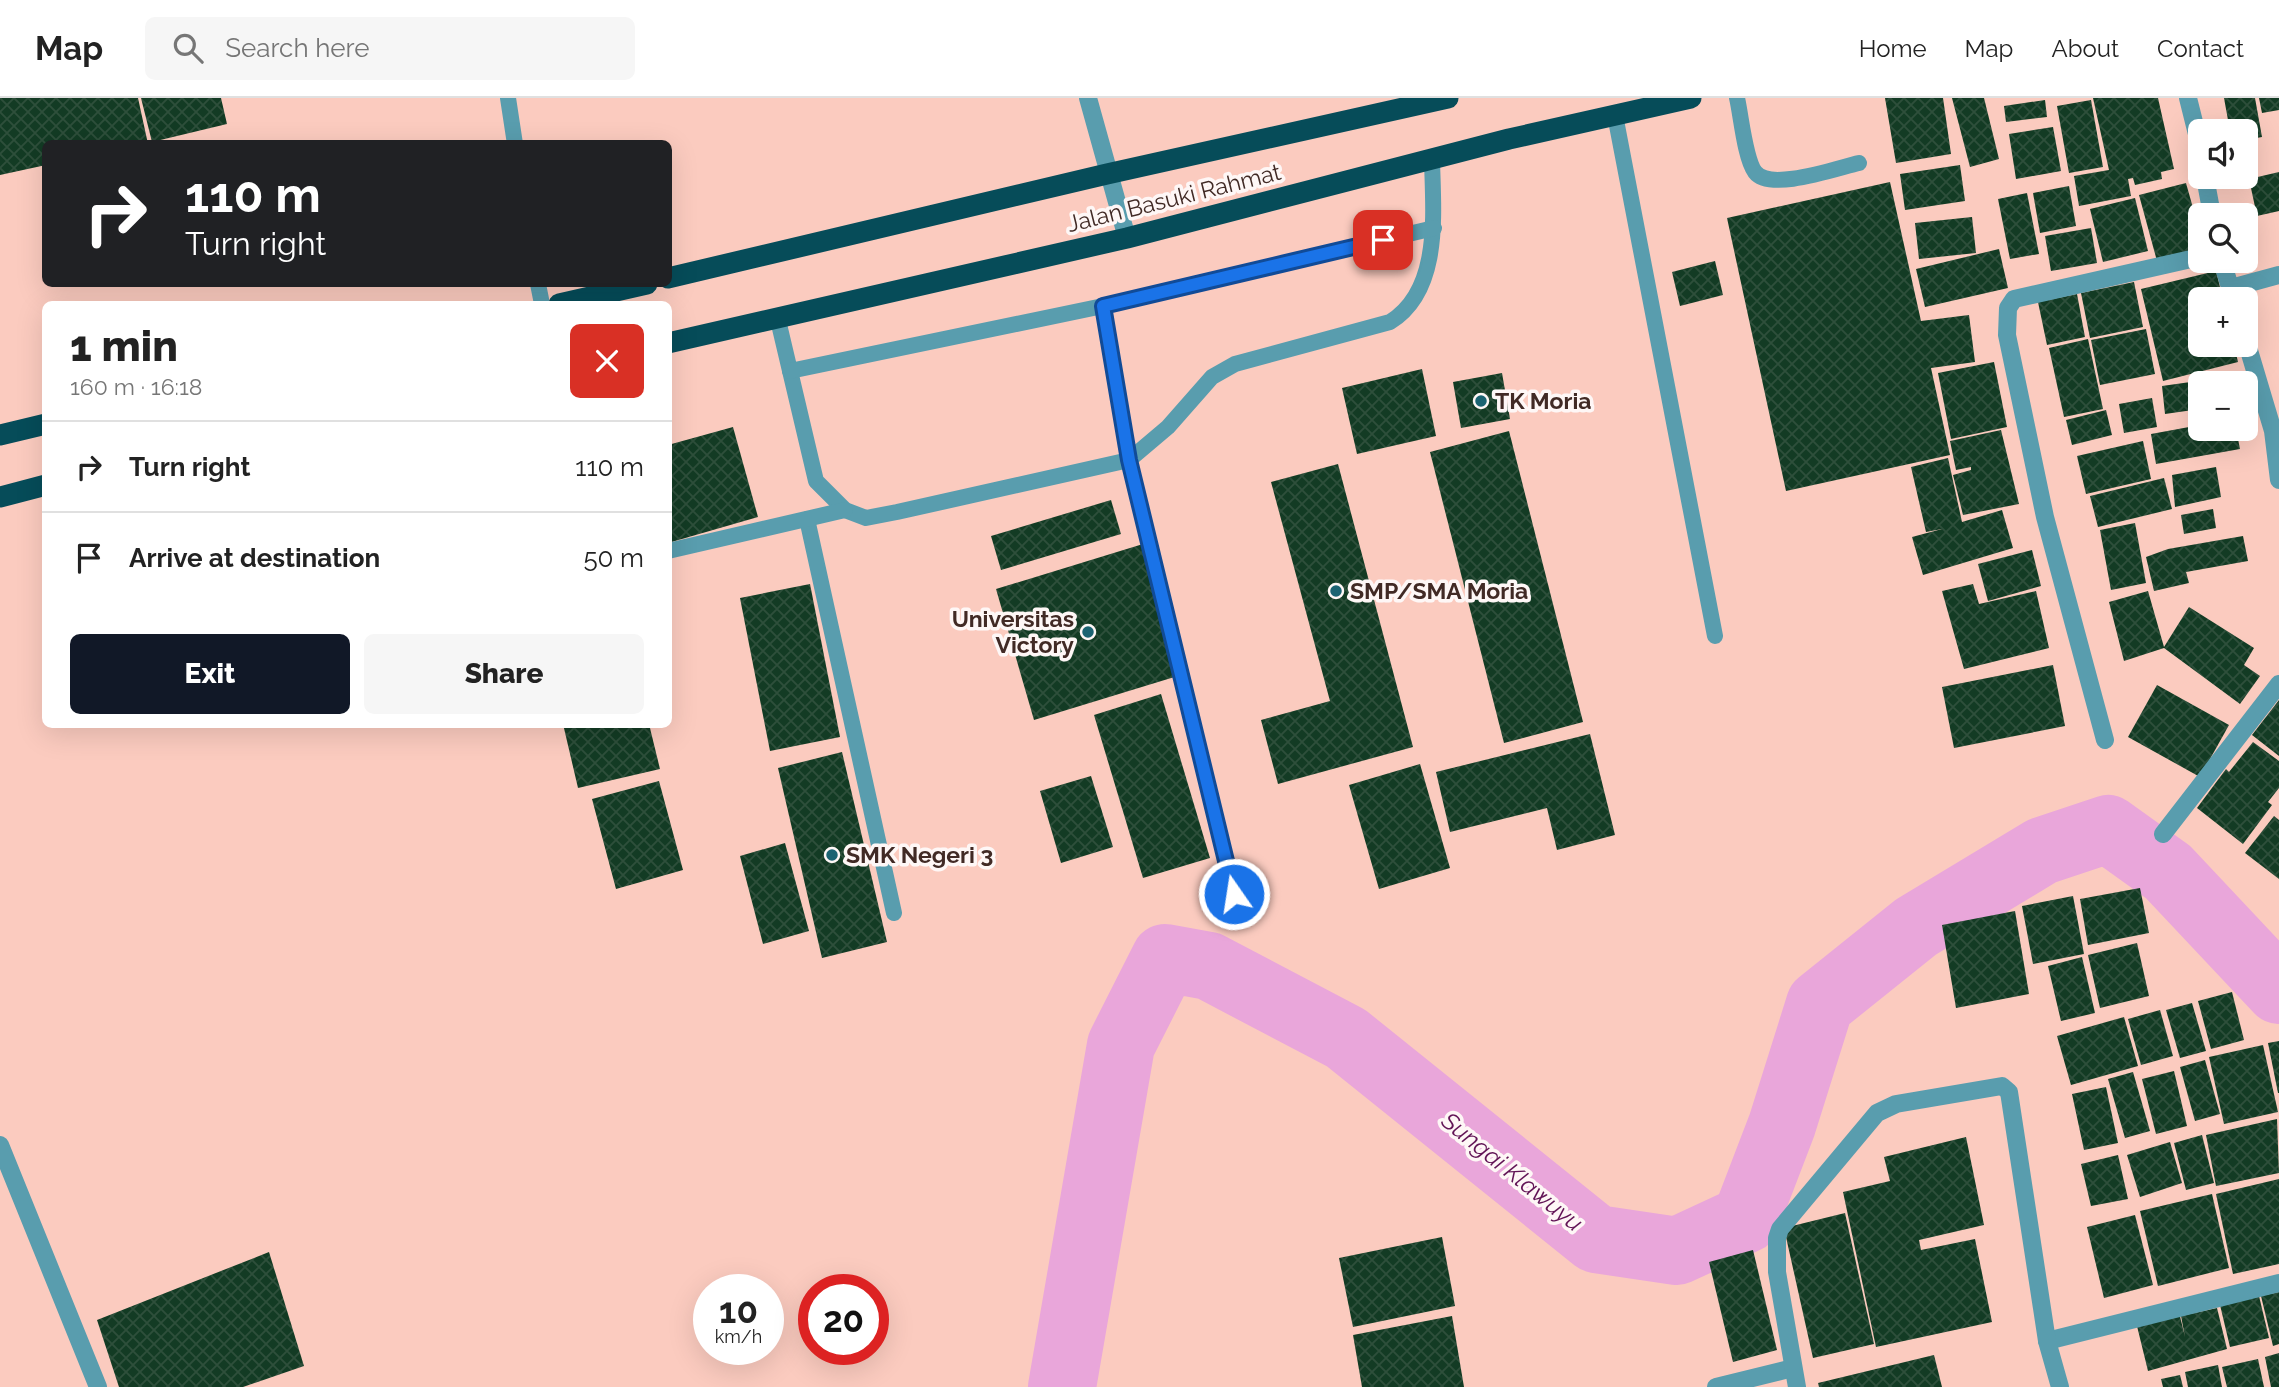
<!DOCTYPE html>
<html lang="en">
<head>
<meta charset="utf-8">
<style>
  body { margin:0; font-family:Raleway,sans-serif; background:#f6f6f6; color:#222; height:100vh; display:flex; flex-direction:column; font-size:26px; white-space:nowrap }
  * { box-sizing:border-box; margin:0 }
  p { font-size:23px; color:#767676 }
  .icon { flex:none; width:38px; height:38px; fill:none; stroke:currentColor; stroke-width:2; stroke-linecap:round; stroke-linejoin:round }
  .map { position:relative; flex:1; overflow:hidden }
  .side { position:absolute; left:42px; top:203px; width:630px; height:427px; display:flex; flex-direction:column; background:#fff; border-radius:10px; box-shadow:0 7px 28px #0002 }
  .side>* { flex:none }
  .top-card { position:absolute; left:42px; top:42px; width:630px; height:147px; border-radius:10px; box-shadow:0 7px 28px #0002; background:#202124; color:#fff; overflow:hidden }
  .buttons { position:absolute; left:2188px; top:21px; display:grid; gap:14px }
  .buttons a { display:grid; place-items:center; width:70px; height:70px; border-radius:10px; background:#fff; box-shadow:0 7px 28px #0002; font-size:35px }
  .speed { position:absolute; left:693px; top:1176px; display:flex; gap:14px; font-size:35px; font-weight:700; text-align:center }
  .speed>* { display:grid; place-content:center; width:91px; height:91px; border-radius:50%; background:#fff; box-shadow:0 7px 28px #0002; line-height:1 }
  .speed small { font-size:18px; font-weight:400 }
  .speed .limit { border:10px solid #d22; background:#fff; color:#111 }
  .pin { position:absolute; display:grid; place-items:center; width:60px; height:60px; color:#fff; margin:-30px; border-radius:14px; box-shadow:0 4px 10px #0006 }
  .me { position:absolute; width:77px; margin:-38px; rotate:347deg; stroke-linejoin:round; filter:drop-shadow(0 0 5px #0008) }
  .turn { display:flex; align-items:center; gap:24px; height:147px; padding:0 28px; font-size:32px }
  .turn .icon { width:91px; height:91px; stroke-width:2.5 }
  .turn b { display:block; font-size:49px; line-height:60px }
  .round { display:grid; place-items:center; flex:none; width:74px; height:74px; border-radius:10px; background:#f6f6f6 }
  .overview { display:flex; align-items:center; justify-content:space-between; height:119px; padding:0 28px }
  h1 { font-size:42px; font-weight:800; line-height:52px }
  .primary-button { display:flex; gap:14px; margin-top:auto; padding:14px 28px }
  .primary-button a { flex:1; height:80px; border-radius:10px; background:#111827; color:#fff; font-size:28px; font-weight:800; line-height:80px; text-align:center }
  .primary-button a+a { background:#f6f6f6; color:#222 }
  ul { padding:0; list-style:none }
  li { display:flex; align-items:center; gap:21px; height:91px; padding:0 28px; border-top:2px solid #e0e0e0 }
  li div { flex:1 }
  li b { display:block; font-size:26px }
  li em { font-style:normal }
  header { display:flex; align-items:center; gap:42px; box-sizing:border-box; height:98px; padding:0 35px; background:#fff; border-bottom:2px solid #e0e0e0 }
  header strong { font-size:33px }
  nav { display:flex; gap:38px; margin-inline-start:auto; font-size:24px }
  .search { width:490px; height:63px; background:#f6f6f6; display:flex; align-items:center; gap:18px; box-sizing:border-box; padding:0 24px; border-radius:10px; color:#767676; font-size:26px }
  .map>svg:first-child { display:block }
</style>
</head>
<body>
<header>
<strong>Map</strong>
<div class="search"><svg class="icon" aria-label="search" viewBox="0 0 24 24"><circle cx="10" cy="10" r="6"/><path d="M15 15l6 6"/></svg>Search here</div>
<nav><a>Home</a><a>Map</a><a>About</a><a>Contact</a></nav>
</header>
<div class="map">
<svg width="2279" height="1289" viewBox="0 0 2279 1289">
  <defs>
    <pattern id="building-cross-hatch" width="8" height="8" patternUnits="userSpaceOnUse" patternTransform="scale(1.75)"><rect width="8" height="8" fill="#133b24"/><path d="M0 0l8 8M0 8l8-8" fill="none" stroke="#2e4f3b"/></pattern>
  </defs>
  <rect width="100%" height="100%" fill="#fbcbbf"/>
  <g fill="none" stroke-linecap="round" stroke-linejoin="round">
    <!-- river -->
    <polyline stroke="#e9a6da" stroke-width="68" points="1062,1289 1121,947 1165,860 1209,868 1346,940 1596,1141 1677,1153 1746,1121 1782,1027 1820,906 1916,829 2042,753 2108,731 2168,774 2279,892"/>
  </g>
  <!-- building -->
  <g fill="url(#building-cross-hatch)">
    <polygon points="0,0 138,0 148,46 46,46 46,67 0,77"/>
    <polygon points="141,0 221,0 227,26 152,44"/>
    <polygon points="1885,0 1943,0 1951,56 1896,65"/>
    <polygon points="1952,0 1984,0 1999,61 1970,69"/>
    <polygon points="2093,0 2158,0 2174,71 2161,74 2162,81 2135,87 2133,80 2128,81 2131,98 2079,108 2074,78 2109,72"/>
    <polygon points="2224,0 2255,0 2262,39 2245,42 2245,33 2230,33"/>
    <polygon points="2259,0 2279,0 2279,12 2262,15"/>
    <polygon points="2045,2 2047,19 2006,24 2004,8"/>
    <polygon points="2091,2 2103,69 2069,75 2057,8"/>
    <polygon points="2053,29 2061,73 2016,81 2009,36"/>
    <polygon points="1960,67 1965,103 1905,112 1900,76"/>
    <polygon points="2279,74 2279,113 2257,118 2249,81"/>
    <polygon points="1890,84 1921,223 1969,217 1975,264 1931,270 1950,357 1786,393 1727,120"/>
    <polygon points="2186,85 2200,135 2200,152 2157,163 2139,97"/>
    <polygon points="2069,88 2076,128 2040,135 2033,95"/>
    <polygon points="2027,95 2039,156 2010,161 1998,101"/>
    <polygon points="2135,100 2148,153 2103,164 2090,111"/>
    <polygon points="1972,119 1976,155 1919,161 1915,125"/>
    <polygon points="2091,130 2097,165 2051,173 2045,138"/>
    <polygon points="1999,151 2008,190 1925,209 1916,171"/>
    <polygon points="1715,163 1723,197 1680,208 1672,174"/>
    <polygon points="2216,173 2223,201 2200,201 2200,247 2234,247 2238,264 2163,283 2141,191"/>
    <polygon points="2134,184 2143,229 2090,240 2081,195"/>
    <polygon points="2077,196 2085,239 2047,247 2038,204"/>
    <polygon points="2146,231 2155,276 2100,287 2091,242"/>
    <polygon points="2088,241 2103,311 2064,319 2049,250"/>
    <polygon points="1994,264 2007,329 1951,341 1938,275"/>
    <polygon points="1422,271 1436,338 1357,356 1342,290"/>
    <polygon points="1502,275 1510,321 1461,330 1453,284"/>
    <polygon points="2233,278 2234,285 2200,285 2200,311 2165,316 2162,288"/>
    <polygon points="2152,300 2157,329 2124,335 2119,306"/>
    <polygon points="2106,312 2112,337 2072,347 2066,322"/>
    <polygon points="2200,327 2200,331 2236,331 2240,351 2156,366 2151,336"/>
    <polygon points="733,329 758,419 668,445 668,347"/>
    <polygon points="2001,332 2019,406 1963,417 1953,377 1971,372 1971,369 1956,372 1950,343"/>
    <polygon points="1509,333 1583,624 1504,645 1430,354"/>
    <polygon points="2143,343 2151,381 2086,396 2077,358"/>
    <polygon points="1948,360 1962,424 2002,412 2013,450 1923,477 1912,439 1942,431 1926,434 1911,369"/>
    <polygon points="1338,366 1413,649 1278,686 1261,622 1330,603 1271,384"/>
    <polygon points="2216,369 2221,399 2175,409 2172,377"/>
    <polygon points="2164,380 2172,411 2098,429 2090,398"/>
    <polygon points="1111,402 1121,436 1001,472 991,438"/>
    <polygon points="2213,411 2216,430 2184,436 2181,417"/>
    <polygon points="2135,425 2146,485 2111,492 2100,432"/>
    <polygon points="2243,438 2248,463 2186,474 2189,485 2154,493 2146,459 2168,451"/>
    <polygon points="1143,446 1181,577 1034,622 996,491"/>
    <polygon points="2032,452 2041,488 1988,503 1978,466"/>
    <polygon points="810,486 840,639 770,653 740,500"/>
    <polygon points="1973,486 1979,506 2036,493 2049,550 1964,571 1942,493"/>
    <polygon points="2148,493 2164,549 2189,509 2254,550 2244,567 2260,578 2240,606 2164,550 2124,563 2109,504"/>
    <polygon points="2053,567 2065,628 1954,650 1942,589"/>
    <polygon points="2157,587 2229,627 2200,679 2128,639"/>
    <polygon points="1161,596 1210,760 1143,780 1094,617"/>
    <polygon points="2279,602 2279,658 2252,637"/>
    <polygon points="563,626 649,626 660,671 578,690"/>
    <polygon points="1590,636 1615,737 1557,752 1547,710 1450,734 1436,674"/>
    <polygon points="2253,644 2279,663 2279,690 2268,704 2272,707 2243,746 2197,710 2226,671 2229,674"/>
    <polygon points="842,654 887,844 822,860 778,670"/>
    <polygon points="1420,666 1450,770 1379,791 1349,687"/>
    <polygon points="1091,678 1113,749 1061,765 1040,693"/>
    <polygon points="659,683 683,772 616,791 592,701"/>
    <polygon points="2274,718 2279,722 2279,781 2245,755"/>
    <polygon points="785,745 809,833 763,846 740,758"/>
    <polygon points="2140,790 2149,835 2088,847 2080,801"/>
    <polygon points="2073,798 2084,856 2033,866 2022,808"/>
    <polygon points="2015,813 2029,896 1956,910 1942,827"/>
    <polygon points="2137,845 2149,898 2100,910 2088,857"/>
    <polygon points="2082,859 2095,915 2061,923 2048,868"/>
    <polygon points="2232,894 2244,942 2211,951 2198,903"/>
    <polygon points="2192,905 2206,953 2180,960 2166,912"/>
    <polygon points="2160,912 2173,958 2141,967 2128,921"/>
    <polygon points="2124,919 2138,968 2071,987 2057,938"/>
    <polygon points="2279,943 2279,995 2278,995 2268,945"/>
    <polygon points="2263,947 2278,1014 2224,1026 2209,959"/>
    <polygon points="2205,962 2220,1016 2195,1023 2180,969"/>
    <polygon points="2174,973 2187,1028 2156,1036 2142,981"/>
    <polygon points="2133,974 2150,1033 2125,1040 2108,981"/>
    <polygon points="2106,989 2118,1045 2084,1052 2072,996"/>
    <polygon points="2277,1021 2279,1075 2216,1088 2206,1037"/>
    <polygon points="2202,1037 2214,1085 2186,1092 2174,1045"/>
    <polygon points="1966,1039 1984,1127 1919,1142 1921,1152 1975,1141 1992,1224 1876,1249 1843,1094 1890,1083 1884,1059"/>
    <polygon points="2170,1044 2182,1085 2140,1099 2127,1057"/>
    <polygon points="2118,1057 2128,1101 2091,1108 2081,1066"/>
    <polygon points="2279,1081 2279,1166 2233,1176 2216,1096"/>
    <polygon points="2212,1096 2229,1170 2158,1188 2140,1113"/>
    <polygon points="1845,1115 1874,1246 1813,1260 1784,1130"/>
    <polygon points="2135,1117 2153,1187 2104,1200 2087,1129"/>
    <polygon points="1442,1139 1455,1208 1353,1229 1339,1160"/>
    <polygon points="1753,1152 1777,1252 1733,1264 1709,1164"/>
    <polygon points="269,1154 304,1268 243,1289 119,1289 97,1222"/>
    <polygon points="2279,1194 2279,1246 2273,1248 2261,1198"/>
    <polygon points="2259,1198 2269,1240 2230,1249 2220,1207"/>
    <polygon points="2217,1210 2227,1251 2148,1273 2136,1224 2179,1214 2185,1239 2181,1218"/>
    <polygon points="1452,1218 1464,1289 1362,1289 1353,1237"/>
    <polygon points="2279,1255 2279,1289 2271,1289 2265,1259"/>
    <polygon points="1934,1257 1942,1289 1819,1289 1818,1285"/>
    <polygon points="2258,1261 2264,1289 2227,1289 2222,1269"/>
    <polygon points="2218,1267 2222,1289 2188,1289 2185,1274"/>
    <polygon points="2180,1277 2183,1289 2163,1289 2161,1281"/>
  </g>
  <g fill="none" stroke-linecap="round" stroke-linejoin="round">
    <!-- lane -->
    <g stroke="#599dae" stroke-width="16">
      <polyline points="508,0 515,46"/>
      <path d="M 1737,0 C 1741,17 1745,61 1755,74 C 1770,94 1837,70 1859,65"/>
      <polyline points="1615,17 1715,538"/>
      <polyline points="538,186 542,206"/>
      <polyline points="1103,208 1129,362 1234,796"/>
      <path d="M 778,222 L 816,383 L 845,412 L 866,420 L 897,414 L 1129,362 L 1168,329 L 1212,279 L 1235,266 L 1390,224 C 1442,192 1433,114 1432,61"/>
      <polyline points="790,273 1103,208 1434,130"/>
      <polyline points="807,421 894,815"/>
      <polyline points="668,453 845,412"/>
    </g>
    <!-- street -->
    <g stroke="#599dae" stroke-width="18">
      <polyline points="1088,0 1127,140"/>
      <polyline points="2188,0 2200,48"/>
      <polyline points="2205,79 2212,117"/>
      <polyline points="2222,163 2233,199"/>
      <polyline points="2231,190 2279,177"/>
      <polyline points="2245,239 2273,333 2279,382"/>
      <polyline points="2105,642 2045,419 2007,237 2008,210 2014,201 2200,159"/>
      <polyline points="2163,736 2279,586"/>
      <polyline points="0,1047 98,1289"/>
      <polyline points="2047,1243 2279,1185"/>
      <polyline points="1716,1289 1793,1270"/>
      <polyline points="1797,1289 1777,1174 1777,1140 1780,1131 1877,1015 1896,1006 2002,988 2009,994 2047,1243 2060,1289"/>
    </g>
    <!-- highway -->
    <g stroke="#064c59" stroke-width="21">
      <polyline points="668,180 1107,76 1448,0"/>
      <polyline points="559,206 647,186"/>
      <polyline points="668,245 1127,140 1509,41 1691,0"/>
      <polyline points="0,337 46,326"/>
      <polyline points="0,399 46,387"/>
    </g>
  </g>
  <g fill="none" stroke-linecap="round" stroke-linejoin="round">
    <defs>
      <polyline id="route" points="1234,796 1129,362 1103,208 1383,142"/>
    </defs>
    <!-- route casing -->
    <use href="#route" stroke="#114b97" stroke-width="18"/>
    <!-- route -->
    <use href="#route" stroke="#1a73e8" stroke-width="12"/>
  </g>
  <!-- markers -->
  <g fill="#1b6372" stroke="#fef7f6" stroke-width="2.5">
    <circle cx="1481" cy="303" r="7"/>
    <circle cx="1336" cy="493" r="7"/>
    <circle cx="1088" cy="534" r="7"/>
    <circle cx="832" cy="757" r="7"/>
  </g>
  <g text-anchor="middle" stroke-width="7" stroke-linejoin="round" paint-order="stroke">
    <!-- street labels -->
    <g font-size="23" fill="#412a25" stroke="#fef7f6">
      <text transform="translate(1174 100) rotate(-14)" y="8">Jalan Basuki Rahmat</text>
    </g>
    <!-- poi labels -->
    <g font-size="23" font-weight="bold" fill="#412a25" stroke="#fef7f6" text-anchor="start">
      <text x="1495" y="311">TK Moria</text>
      <text x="1350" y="501">SMP/SMA Moria</text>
      <text x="1074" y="529" text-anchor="end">Universitas<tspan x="1074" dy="26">Victory</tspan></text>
      <text x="846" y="765">SMK Negeri 3</text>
    </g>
    <!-- water labels -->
    <g font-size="24" font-style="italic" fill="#621456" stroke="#fef7f6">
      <text transform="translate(1512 1074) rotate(39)" y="8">Sungai Klawuyu</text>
    </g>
  </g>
</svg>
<div class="buttons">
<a><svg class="icon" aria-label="sound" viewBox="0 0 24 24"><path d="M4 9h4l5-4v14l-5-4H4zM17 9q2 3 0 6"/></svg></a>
<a><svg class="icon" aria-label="search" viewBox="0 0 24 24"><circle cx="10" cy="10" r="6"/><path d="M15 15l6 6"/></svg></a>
<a>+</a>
<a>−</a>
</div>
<div class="speed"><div>10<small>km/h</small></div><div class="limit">20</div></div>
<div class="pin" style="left:1383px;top:142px;background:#d93025"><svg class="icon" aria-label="arrive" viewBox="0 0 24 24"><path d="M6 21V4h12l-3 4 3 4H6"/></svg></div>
<svg class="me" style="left:1234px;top:796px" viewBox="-20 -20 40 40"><circle r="17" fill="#1a73e8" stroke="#fff" stroke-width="3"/><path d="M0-11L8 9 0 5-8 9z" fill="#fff"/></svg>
<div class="top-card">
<div class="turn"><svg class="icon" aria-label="right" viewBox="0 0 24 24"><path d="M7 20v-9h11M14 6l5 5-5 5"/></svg><div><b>110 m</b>Turn right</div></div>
</div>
<section class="side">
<div class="overview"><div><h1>1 min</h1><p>160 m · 16:18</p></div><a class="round" style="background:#d93025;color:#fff"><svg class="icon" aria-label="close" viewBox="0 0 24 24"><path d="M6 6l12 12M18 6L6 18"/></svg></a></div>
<ul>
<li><svg class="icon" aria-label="right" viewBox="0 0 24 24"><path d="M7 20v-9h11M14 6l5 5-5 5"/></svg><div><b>Turn right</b></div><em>110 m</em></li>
<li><svg class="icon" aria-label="arrive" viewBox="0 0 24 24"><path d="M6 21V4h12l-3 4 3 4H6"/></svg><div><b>Arrive at destination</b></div><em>50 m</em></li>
</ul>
<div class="primary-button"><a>Exit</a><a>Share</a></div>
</section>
</div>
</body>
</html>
